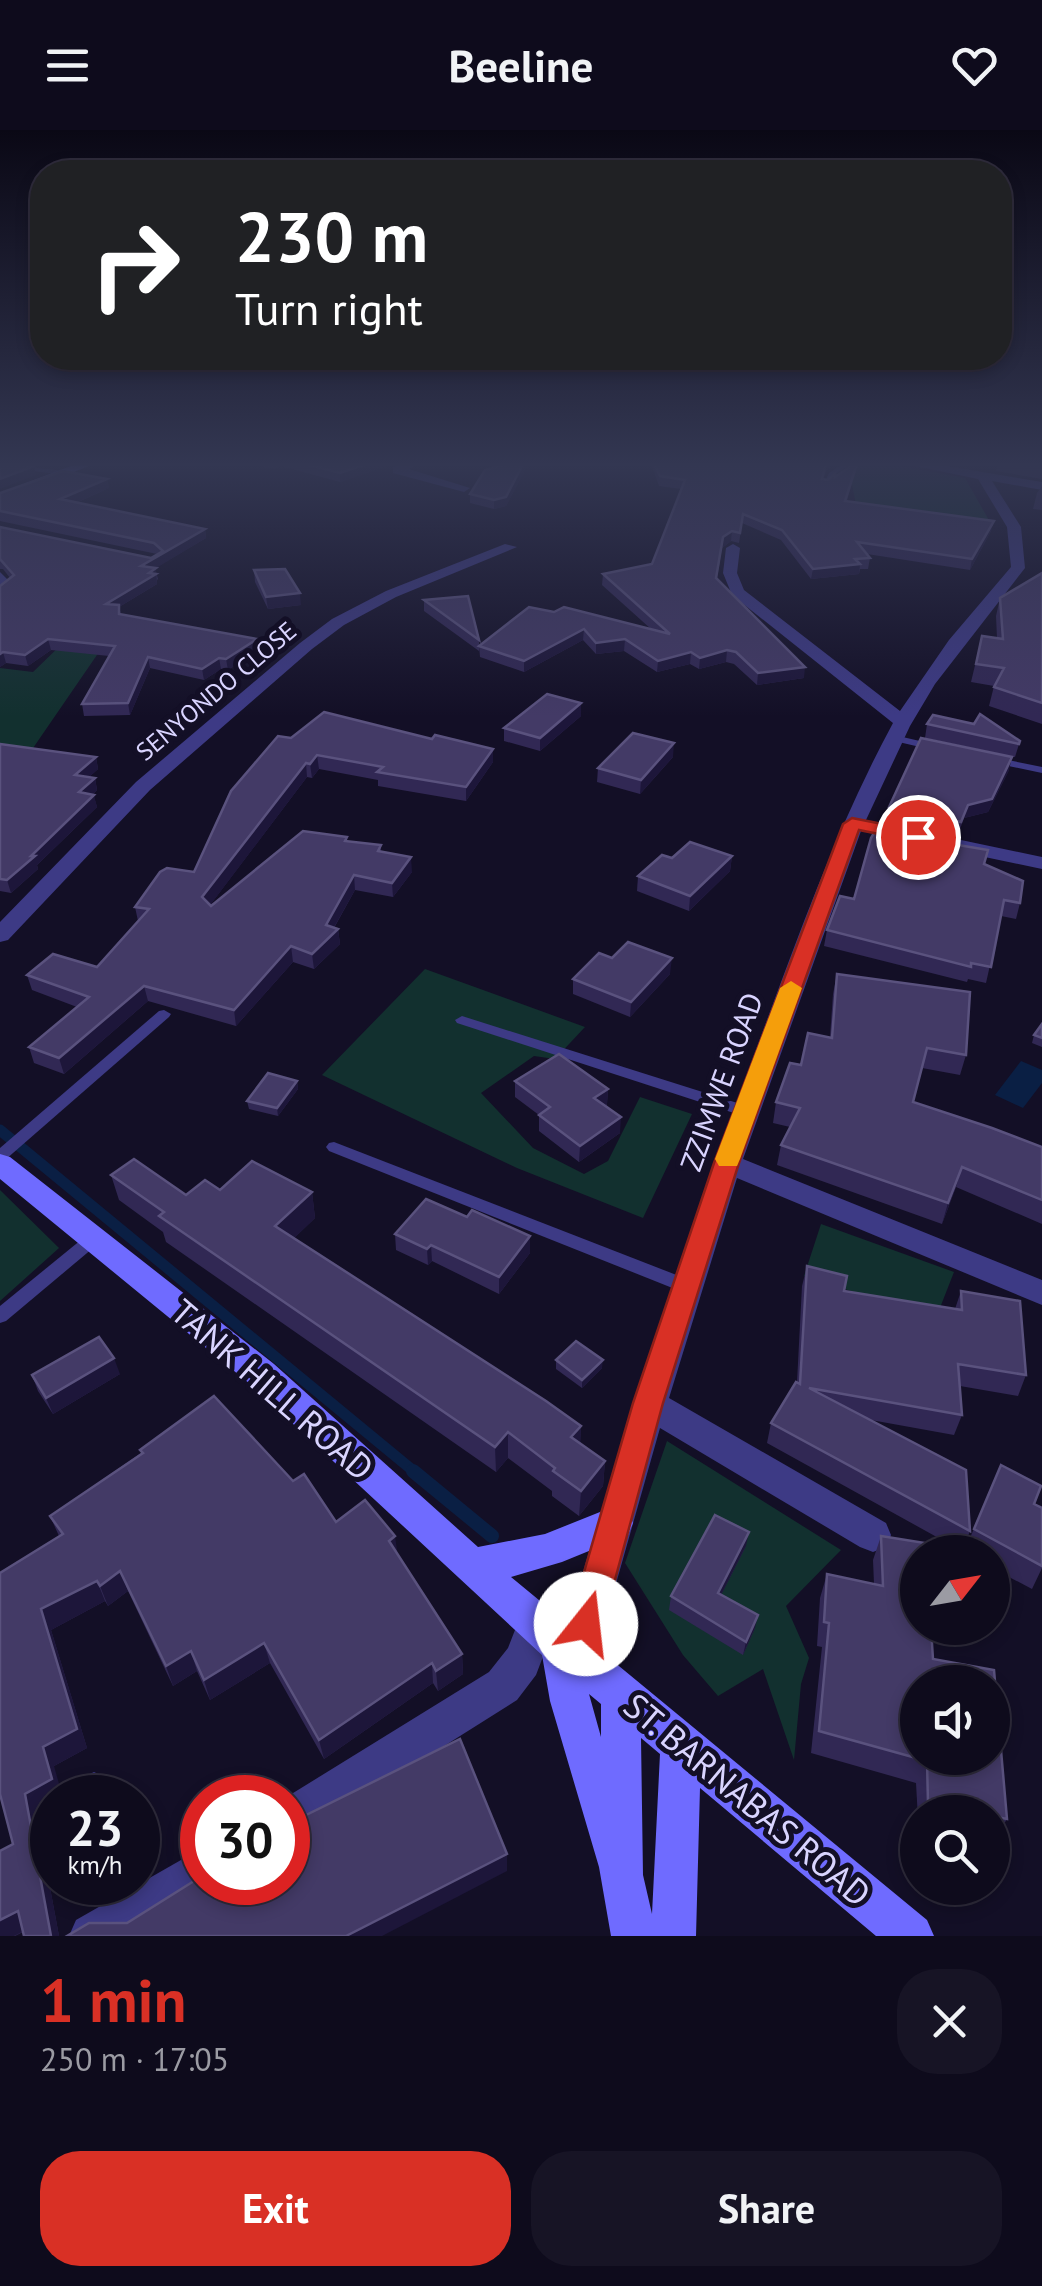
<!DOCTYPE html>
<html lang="en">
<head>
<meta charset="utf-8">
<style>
  body { margin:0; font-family:"PT Sans",sans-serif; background:#171425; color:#f1f3f6; height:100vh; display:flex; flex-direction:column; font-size:38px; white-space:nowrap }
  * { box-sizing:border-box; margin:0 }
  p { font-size:32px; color:#9b9ba3 }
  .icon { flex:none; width:55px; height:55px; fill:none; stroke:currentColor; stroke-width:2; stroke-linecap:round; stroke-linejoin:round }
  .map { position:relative; height:1806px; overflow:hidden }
  .details { display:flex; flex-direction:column; background:#0e0b1c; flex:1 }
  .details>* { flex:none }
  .guide { position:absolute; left:30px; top:30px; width:982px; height:210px; border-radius:40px; box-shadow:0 5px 15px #0003,0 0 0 2px #2e2b3b; background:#202124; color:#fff; overflow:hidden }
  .needle { width:65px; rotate:59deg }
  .controls { position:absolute; left:900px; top:1405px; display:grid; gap:20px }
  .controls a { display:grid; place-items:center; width:110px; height:110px; border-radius:50%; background:#0e0b1c; box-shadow:0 5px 15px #0003,0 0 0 2px #2e2b3b; font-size:50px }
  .speed { position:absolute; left:30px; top:1645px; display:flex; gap:20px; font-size:50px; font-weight:700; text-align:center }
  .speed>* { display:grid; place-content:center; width:130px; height:130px; border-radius:50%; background:#0e0b1c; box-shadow:0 5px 15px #0003,0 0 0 2px #2e2b3b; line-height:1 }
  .speed small { font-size:25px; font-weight:400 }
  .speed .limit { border:15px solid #d22; background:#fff; color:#111 }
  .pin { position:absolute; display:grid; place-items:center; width:85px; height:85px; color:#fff; margin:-42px; border:5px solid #fff; border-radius:50%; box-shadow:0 2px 10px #0007 }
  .me { position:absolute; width:110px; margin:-55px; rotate:16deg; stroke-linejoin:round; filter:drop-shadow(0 0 8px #0008) }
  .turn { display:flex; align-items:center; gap:35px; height:210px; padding:0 40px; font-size:45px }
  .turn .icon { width:130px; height:130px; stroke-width:2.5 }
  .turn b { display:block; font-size:70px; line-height:85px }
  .round { display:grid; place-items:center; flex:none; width:105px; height:105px; border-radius:40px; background:#171425 }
  .head { display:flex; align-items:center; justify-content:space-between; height:170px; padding:0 40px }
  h1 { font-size:60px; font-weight:700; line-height:75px; color:#d93025 }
  .button { display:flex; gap:20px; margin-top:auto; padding:20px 40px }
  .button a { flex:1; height:115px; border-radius:40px; background:#d93025; color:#fff; font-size:40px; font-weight:700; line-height:115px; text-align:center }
  .button a+a { background:#171425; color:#f1f3f6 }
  header { display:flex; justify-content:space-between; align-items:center; height:130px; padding:0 40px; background:#0e0b1c; font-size:45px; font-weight:700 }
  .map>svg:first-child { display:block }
</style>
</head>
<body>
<header><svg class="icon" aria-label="menu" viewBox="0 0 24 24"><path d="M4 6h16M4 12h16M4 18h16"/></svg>Beeline<svg class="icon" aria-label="heart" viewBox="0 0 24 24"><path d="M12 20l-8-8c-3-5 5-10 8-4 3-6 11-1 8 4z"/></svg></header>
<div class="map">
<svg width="1042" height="1806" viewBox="0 0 1042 1806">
  <rect width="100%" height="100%" fill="#130f26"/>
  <!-- green -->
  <g fill="#12302f">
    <polygon points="848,334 889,334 965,348 990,392 857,380"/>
    <polygon points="63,513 99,522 31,621 0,621 0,538 33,542"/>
    <polygon points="425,839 585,897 555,929 534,926 481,963 533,1018 584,1044 608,1031 640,967 692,984 643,1088 517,1038 322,945"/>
    <polygon points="0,1060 59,1118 0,1171"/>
    <polygon points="821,1094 954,1142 936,1188 804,1146"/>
    <polygon points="667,1311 841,1420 786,1476 809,1528 801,1554 794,1630 763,1539 718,1566 683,1525 625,1433"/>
  </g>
  <!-- water -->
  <polygon fill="#0a1f44" points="1021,931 1042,940 1042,953 1023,978 995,965"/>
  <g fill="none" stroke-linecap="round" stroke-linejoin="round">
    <!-- stream-far1 -->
    <polyline stroke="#0a1f44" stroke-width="11" points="0,1000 416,1343"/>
    <!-- stream -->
    <polyline stroke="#0a1f44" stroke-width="14" points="413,1341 492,1406"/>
    <!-- lane -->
    <g fill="#3d3a85" fill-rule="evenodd">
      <polygon points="0,334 66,341 69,343 66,345 0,337"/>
      <polygon points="843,334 851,334 834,345 827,356 823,356 829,343"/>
      <polygon points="894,605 937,615 938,617 933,620 890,610 890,606"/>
      <polygon points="993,627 1042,637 1042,643 989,632 988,630"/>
      <polygon points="164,880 171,884 169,887 5,1030 0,1031 0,1018 159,881"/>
      <polygon points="462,886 750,977 752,981 750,985 740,985 457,893 455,890"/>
      <polygon points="334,1012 692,1151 694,1156 692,1161 686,1163 680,1161 329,1021 326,1017 329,1013"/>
      <polygon points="93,1103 99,1105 101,1109 99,1113 6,1191 0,1193 0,1176 87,1105"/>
      <polygon points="94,1642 102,1646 109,1668 86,1668 82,1654 86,1646"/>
    </g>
    <!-- street -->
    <g fill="#3d3a85" fill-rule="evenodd">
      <polygon points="401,334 418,334 409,339 470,358 464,362 393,343 393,337"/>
      <path d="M 906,334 L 935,334 L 1042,352 L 1042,360 L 992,351 L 1021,397 L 1025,438 L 935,554 L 910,596 L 866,690 L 1042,727 L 1042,739 L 861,701 L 743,1029 L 1042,1150 L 1042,1175 L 737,1048 L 669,1268 L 886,1393 L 891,1405 L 886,1417 L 873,1422 L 860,1417 L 660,1298 L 595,1528 L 590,1542 L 576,1547 L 562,1542 L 557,1528 C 621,1314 685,1106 764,898 C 803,793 840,691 893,593 L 732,465 L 723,443 L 726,418 L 733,414 L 740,418 L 737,443 L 744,460 L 900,581 L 949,510 L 1011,437 L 1007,397 L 978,349 Z"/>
      <polygon points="505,414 517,417 396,467 344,495 312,519 150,660 8,810 0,812 0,792 136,652 300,513 332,489 386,461"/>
      <polygon points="0,442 13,455 0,465"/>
      <polygon points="536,1476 550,1482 555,1495 536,1545 517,1570 303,1705 288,1711 285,1668 489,1542 508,1518 522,1482"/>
      <polygon points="202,1718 202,1752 219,1752 217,1755 134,1806 69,1806 76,1790"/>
    </g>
    <!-- secondary -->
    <g fill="#6f6bff" fill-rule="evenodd">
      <polygon points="76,334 94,334 0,371 0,363"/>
      <path d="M 0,1024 L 10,1027 L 274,1234 L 478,1417 L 545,1404 L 615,1376 L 628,1381 L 633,1393 L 628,1405 L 562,1432 L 511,1447 L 927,1790 L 934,1806 L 876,1806 L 700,1658 L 696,1806 L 611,1806 L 599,1737 L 550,1571 L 542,1525 L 250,1254 L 0,1049 ZM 589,1564 L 601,1574 L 601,1607 ZM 641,1608 L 660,1624 L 652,1784 L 643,1745 Z"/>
    </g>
  </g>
  <!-- wall -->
  <g fill="#312854">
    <polygon points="31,334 65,334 59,336"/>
    <polygon points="250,334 393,334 340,352 281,336 274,339"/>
    <polygon points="651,334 833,334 832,336 826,341 823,350 828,350 857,334 847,371 991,401 970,440 867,424 870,428 868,439 860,439 859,444 811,449 781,410 742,393 739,413 731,411 722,418 717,449 804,548 757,555 734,534 726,532 699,539 690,534 657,542 624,521 596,524 583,510 524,542 480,527 479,516 529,477 651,499 602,455 603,444 652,434 681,359 659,356"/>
    <polygon points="995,334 1042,334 1042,349 996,341 998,335"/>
    <polygon points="526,338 506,376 494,379 470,373 470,364"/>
    <polygon points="107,349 109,358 76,373 205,399 206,408 155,438 158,449 157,450 157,454 119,477 121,484 259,520 228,540 221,539 204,550 150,538 130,585 84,586 82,574 109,526 51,520 28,536 6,533 0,537 10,448 3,439 0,439 0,397 151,428 157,424 0,391 0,363"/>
    <polygon points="1042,356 1042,380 1033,379 1037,363"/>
    <polygon points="254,440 301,475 268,479 255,452"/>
    <polygon points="1042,443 1042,594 989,576 994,556 971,552 982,506 997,508 996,486 1000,468"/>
    <polygon points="424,470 479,510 479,521 424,481"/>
    <polygon points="581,586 540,621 504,611 504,598"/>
    <polygon points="927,594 1020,611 1015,627 925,608"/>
    <polygon points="278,606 493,632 466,671 378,656 378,650 319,639 312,648 307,647 210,775 347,707 347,711 381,715 381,721 412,742 393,767 355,760 334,798 338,799 340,814 314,839 293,832 236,896 148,871 64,944 34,933 29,917 77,877 32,860 27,845 97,837 138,791 135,777 194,742"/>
    <polygon points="0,614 96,627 98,639 89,647 95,648 97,660 93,664 97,677 37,735 38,739 11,763 0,761"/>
    <polygon points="673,627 640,664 597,652 598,638"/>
    <polygon points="1009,640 988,682 964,688 958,705 886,690 889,677"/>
    <polygon points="953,714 985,734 1020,773 1016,789 1001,786 986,853 968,849 967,852 824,816 827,800 854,769"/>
    <polygon points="732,726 730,741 689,781 637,761 638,746 672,728"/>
    <polygon points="612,828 670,844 630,887 573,864 573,849"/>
    <polygon points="837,844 966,925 960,945 922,938 913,972 1042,1017 1042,1094 956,1057 942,1094 777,1035 781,1015 790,997 773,993 776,972 801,935 830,907 833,864"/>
    <polygon points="1042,894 1042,917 1032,913 1034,905"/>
    <polygon points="297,951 298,959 278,986 249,979 247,971"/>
    <polygon points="515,951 608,959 607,974 606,976 620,1003 579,1032 539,1001 539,985 515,967"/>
    <polygon points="111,1045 186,1065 220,1060 312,1062 315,1088 294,1108 581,1296 580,1313 605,1331 603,1356 579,1386 552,1366 552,1361 508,1328 496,1342 166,1112 163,1102 119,1070"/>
    <polygon points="395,1104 530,1123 499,1164 432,1131 428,1135 396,1120"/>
    <polygon points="807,1136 844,1161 955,1179 961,1161 1026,1245 1018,1266 960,1256 962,1285 954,1305 871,1290 970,1401 962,1421 767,1313 771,1293 797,1252 802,1156"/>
    <polygon points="556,1230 602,1238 582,1258 556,1239"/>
    <polygon points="120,1244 53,1284 38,1261 32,1245"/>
    <polygon points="140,1320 293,1351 336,1392 398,1424 462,1524 463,1544 438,1561 433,1553 324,1629 270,1533 210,1570 197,1541 173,1556 128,1461 108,1476 105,1471 51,1500 87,1618 54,1636 36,1682 59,1806 24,1806 23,1802 15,1806 0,1806 59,1406 50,1386 141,1323"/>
    <polygon points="1001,1335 1034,1374 1042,1378 1042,1438 1032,1459 992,1438 992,1422 964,1422"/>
    <polygon points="881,1406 933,1529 1007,1689 994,1710 992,1710 992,1682 918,1682 918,1689 916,1653 811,1623 822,1517 817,1516 820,1468 827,1444 874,1454 873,1430"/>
    <polygon points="746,1416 721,1465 755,1498 743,1525 669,1480 671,1466"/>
  </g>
  <!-- shaded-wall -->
  <g fill="#1d163a">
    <polygon points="367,334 393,334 340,352 340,343"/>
    <polygon points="523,334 526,334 526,338 506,376 494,379 494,370"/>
    <polygon points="826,334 833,334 832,336 826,341 821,359"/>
    <polygon points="34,336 36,345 0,359 0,349"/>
    <polygon points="107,349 109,358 62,379 60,369"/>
    <polygon points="994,391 991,401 970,440 972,429"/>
    <polygon points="205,399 206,408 143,446 141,436"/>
    <polygon points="732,401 731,411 722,418 715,459 723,407"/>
    <polygon points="860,434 859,444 811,449 813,439"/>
    <polygon points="156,438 157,454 119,477 121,486 106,474"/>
    <polygon points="300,463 301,475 268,479 266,467"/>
    <polygon points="584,499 583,510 524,542 524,531"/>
    <polygon points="48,509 51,520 28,536 25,525"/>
    <polygon points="257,509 259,520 228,540 226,529"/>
    <polygon points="625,509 624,521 596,524 596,513"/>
    <polygon points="727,520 726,532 699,539 700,528"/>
    <polygon points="3,522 6,533 0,537 0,524"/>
    <polygon points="691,522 690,534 657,542 658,531"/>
    <polygon points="148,527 150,538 130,585 128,573"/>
    <polygon points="219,528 221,539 204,550 202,539"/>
    <polygon points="805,537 804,548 757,555 758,543"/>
    <polygon points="581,573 581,586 540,621 540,608"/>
    <polygon points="674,613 673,627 640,664 641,650"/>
    <polygon points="493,619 493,632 466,671 466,657"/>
    <polygon points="317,625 319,639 312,648 310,634"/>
    <polygon points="96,627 98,639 78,657 75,645"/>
    <polygon points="1012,627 1009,640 988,682 964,688 958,705 968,675"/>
    <polygon points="306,633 307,647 205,782 202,767"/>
    <polygon points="95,648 97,660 82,674 79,662"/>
    <polygon points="94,665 97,677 37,735 38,739 11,763 7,750"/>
    <polygon points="732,726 730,741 689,781 690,766"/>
    <polygon points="411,727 412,742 393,767 392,753"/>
    <polygon points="354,745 355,760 328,808 338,799 340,814 314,839 312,824 326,795"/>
    <polygon points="291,816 293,832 236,896 234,880"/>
    <polygon points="672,828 670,844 630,887 631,872"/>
    <polygon points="144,856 148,871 64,944 59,928"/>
    <polygon points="297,951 298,959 278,986 277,978"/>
    <polygon points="608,959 607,974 594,984 594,968"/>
    <polygon points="621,987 620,1003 579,1032 580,1016"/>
    <polygon points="962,1037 956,1057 942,1094 948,1073"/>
    <polygon points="312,1062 315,1088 280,1122 275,1096"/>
    <polygon points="530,1106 530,1123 499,1164 499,1147"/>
    <polygon points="431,1115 432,1131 428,1135 427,1119"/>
    <polygon points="114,1228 120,1244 53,1284 46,1268"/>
    <polygon points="603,1230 602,1238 582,1258 582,1250"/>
    <polygon points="581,1296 580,1322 571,1307"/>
    <polygon points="508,1302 508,1328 496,1342 495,1317"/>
    <polygon points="605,1331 603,1356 579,1386 581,1361"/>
    <polygon points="749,1402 746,1416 715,1477 718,1463"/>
    <polygon points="395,1406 398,1427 389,1411"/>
    <polygon points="120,1441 128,1461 108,1476 100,1456"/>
    <polygon points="97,1451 105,1471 51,1500 87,1618 54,1636 63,1668 52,1668 52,1673 36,1682 59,1806 51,1806 25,1664 43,1617 41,1479"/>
    <polygon points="758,1485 755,1498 743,1525 746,1512"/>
    <polygon points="264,1513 270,1533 210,1570 204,1550"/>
    <polygon points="191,1521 197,1541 173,1556 166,1536"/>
    <polygon points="462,1524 463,1544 438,1561 436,1541"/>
    <polygon points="432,1533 433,1553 324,1629 319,1610"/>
    <polygon points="507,1724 507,1741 382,1806 346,1806"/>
    <polygon points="18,1781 30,1798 14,1806 0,1806 0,1790"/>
  </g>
  <!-- building -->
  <g fill="#433a66" stroke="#5a527e" stroke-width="2.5" fill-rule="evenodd">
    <polygon points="0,334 17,334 34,336 0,349"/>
    <polygon points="306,334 367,334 340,343"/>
    <polygon points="507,334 523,334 506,367 494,370 470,364 485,340"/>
    <polygon points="654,334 826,334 822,349 828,350 835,343 835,347 854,334 857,334 845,371 994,391 972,429 857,412 870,428 855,429 860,434 813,439 782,400 743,384 740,403 732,401 723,407 716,448 805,537 758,543 736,522 727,520 700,528 691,522 658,531 625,509 596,513 584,499 524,531 479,516 529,477 554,482 564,477 670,504 603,444 652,434 685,350 660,346"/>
    <polygon points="63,341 107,349 60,369 205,399 141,436 156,438 149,443 156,444 106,474 119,475 119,484 257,509 226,529 219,528 202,539 148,527 128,573 82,574 115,516 48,509 25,525 3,522 0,524 0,456 14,445 0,429 0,397 151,428 163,421 154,413 0,381 0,363"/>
    <polygon points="285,439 300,463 266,467 254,440"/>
    <polygon points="1042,443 1042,573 994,557 1004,538 976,534 982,506 1003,509 1000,468"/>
    <polygon points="468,466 479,510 424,470"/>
    <polygon points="547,564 581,573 540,608 504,598"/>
    <polygon points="324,582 432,609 435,605 493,619 466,657 377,642 383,637 317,625 310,634 306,633 202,767 211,776 303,701 347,707 345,711 381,715 378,721 411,727 392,753 354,745 326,795 338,799 312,824 291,816 234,880 144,856 59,928 29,917 89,867 27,845 53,824 97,837 149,779 135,777 160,742 167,738 194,742 231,661 278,606 291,608"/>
    <polygon points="980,584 1020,611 1019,614 927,594 933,585 974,594"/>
    <polygon points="633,603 674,613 641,650 598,638"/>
    <polygon points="921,608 1012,627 992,669 968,675 961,692 889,677"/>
    <polygon points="0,614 96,627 75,645 95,648 79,662 94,665 31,726 35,726 7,750 0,749"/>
    <polygon points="880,693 954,709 952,714 988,720 984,734 1023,751 1020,773 1004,770 991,837 971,833 971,837 827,800 840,766 854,769 871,708"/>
    <polygon points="690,712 732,726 690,766 638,746 662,725 672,728"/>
    <polygon points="628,812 672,828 631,872 573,849 599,823 612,828"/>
    <polygon points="837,844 970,862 966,925 927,918 913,972 992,998 1042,1017 1042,1070 962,1037 948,1073 781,1015 800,978 776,972 790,933 801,935 808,903 832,908"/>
    <polygon points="1042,894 1042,908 1034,905"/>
    <polygon points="559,924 608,959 594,968 621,987 580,1016 539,985 550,977 515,951"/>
    <polygon points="268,943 297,951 277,978 247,971"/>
    <polygon points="134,1029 186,1065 205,1050 220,1060 252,1031 312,1062 275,1096 546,1271 581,1296 571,1307 605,1331 581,1361 553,1341 555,1338 508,1302 495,1317 159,1086 164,1082 111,1045"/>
    <polygon points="426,1069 467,1087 472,1080 530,1106 499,1147 431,1115 427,1119 395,1104"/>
    <polygon points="807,1136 847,1146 844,1161 962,1180 961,1161 1020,1171 1026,1245 958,1234 962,1285 809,1258 966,1340 970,1401 771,1293 796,1252 800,1254"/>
    <polygon points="99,1207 114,1228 46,1268 32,1245"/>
    <polygon points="576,1211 603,1230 582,1250 556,1230"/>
    <polygon points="214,1266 293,1351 304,1344 336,1392 365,1370 395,1406 389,1411 462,1524 436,1541 432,1533 319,1610 264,1513 204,1550 191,1521 166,1536 120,1441 100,1456 97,1451 41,1479 77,1599 43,1617 52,1649 25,1664 51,1806 24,1806 18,1781 0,1790 0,1721 13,1714 0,1664 0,1443 63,1404 50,1386 143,1323 140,1320"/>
    <polygon points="1001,1335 1041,1356 1034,1374 1042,1378 1042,1436 974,1399"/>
    <polygon points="715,1385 749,1402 718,1463 758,1485 746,1512 671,1466"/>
    <path d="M 881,1406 L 925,1413 L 925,1422 L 918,1422 L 918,1498 L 931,1498 L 933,1529 L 994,1540 L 1007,1689 L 992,1686 L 992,1682 L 974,1682 L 928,1673 L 927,1631 L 819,1601 L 829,1493 L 824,1492 L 827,1444 L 883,1456 ZM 918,1552 L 992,1552 L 992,1628 L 918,1628 Z"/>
    <polygon points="460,1609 507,1724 346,1806 67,1806 89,1793 127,1793 202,1746 202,1752 288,1752 288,1694"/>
  </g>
  <!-- sky -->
  <linearGradient id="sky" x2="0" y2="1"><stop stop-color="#0a0815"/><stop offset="0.57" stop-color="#333752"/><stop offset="1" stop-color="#333752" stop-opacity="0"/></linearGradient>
  <rect width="1042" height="587" fill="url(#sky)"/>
  <!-- route -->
  <polygon fill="#d93025" stroke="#8d1f18" stroke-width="2.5" points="852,688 918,701 928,707 918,712 859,700 739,1033 663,1273 603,1494 598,1506 586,1511 574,1506 569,1494 633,1273 714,1033 843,694"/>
  <!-- slow -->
  <polygon fill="#f59e0b" points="791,851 802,858 740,1029 737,1036 719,1036 715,1029 780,858"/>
  <g text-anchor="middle" stroke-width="10" stroke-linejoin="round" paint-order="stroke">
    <!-- far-street labels -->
    <g font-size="25" fill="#d9d4ff" stroke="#130f26">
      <text transform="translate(216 561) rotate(-40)" y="9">SENYONDO CLOSE</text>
    </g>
    <!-- street labels -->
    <g font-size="30" fill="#d9d4ff" stroke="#130f26">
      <text transform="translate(722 952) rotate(-70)" y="10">ZZIMWE ROAD</text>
    </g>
    <!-- near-street labels -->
    <g font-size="35" fill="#d9d4ff" stroke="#130f26">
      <text transform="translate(272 1260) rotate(41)" y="12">TANK HILL ROAD</text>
      <text transform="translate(747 1670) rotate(40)" y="12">ST. BARNABAS ROAD</text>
    </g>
  </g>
</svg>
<div class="controls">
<a><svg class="needle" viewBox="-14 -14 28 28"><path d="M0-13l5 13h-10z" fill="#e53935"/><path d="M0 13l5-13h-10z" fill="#9b9ba3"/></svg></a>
<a><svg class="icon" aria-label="sound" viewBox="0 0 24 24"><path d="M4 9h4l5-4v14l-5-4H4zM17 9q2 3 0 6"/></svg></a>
<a><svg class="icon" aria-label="search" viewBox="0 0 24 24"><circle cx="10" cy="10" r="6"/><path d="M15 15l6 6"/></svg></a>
</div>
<div class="speed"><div>23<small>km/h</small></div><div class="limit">30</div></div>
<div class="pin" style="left:918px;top:707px;background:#d93025"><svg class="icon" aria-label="arrive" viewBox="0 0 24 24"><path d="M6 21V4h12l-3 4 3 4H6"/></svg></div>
<svg class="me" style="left:586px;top:1494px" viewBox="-20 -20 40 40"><circle r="19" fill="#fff"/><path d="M0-13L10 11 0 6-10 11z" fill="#d93025"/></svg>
<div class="guide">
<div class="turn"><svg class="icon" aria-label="right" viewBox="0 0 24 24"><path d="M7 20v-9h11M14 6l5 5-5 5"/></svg><div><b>230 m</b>Turn right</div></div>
</div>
</div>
<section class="details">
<div class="head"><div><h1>1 min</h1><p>250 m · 17:05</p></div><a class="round"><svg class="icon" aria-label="close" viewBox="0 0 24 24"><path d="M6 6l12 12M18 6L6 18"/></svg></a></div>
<div class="button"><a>Exit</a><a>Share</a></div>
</section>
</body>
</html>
